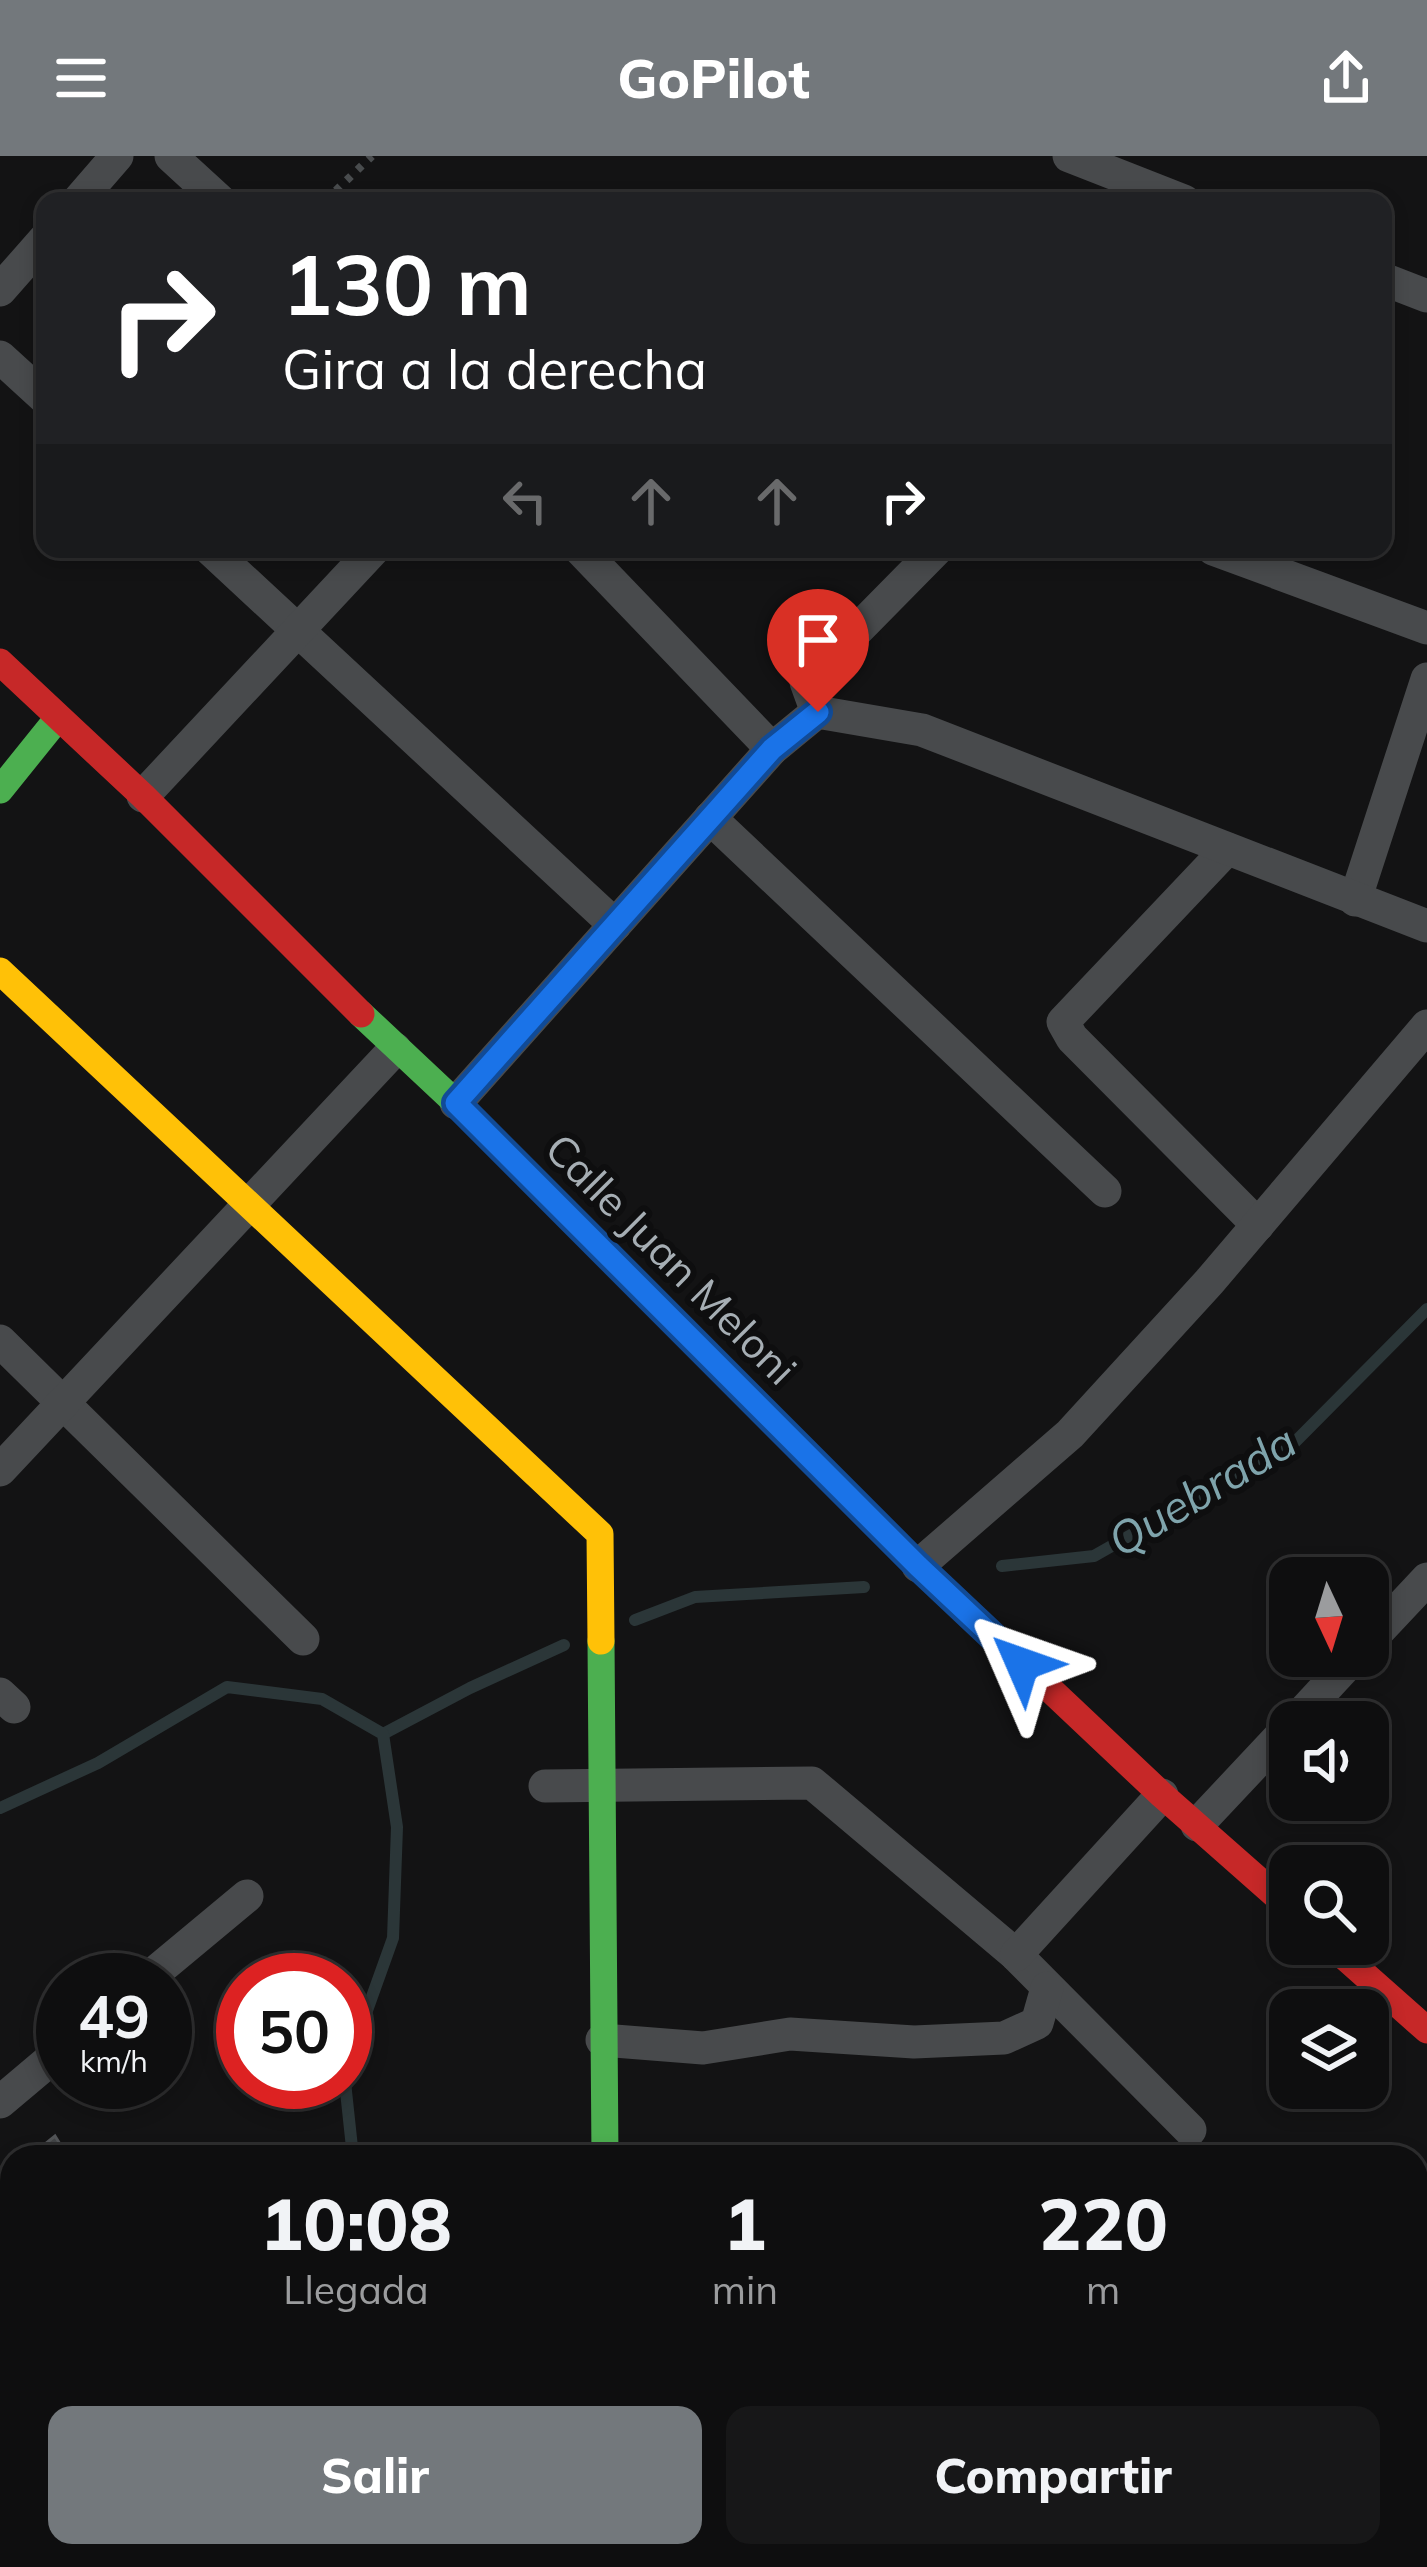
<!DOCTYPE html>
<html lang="es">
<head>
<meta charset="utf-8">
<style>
  body { margin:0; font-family:Mulish,sans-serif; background:#171718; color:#f1f3f6; height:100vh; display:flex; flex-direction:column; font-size:45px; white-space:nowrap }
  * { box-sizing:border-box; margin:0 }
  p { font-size:39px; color:#9b9c9e }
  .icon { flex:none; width:66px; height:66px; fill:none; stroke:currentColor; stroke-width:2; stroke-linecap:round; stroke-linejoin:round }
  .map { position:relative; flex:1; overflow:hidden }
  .side { position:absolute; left:0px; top:1989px; width:1428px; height:423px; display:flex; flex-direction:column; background:#0e0e0f; border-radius:36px 36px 0 0; box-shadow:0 6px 18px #0003,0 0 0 3px #2e2e2f }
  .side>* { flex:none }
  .top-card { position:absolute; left:36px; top:36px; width:1356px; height:366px; border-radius:24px; box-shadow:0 6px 18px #0003,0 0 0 3px #2e2e2f; background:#202124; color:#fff; overflow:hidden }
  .needle { width:78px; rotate:176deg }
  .tools { position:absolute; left:1269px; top:1401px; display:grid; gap:24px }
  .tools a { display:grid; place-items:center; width:120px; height:120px; border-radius:24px; background:#0e0e0f; box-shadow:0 6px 18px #0003,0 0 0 3px #2e2e2f; font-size:60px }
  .speed { position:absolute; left:36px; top:1797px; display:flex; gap:24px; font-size:60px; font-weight:700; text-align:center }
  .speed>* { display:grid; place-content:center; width:156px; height:156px; border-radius:50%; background:#0e0e0f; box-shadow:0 6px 18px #0003,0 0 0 3px #2e2e2f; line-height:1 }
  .speed small { font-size:30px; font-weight:400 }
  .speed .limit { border:18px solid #d22; background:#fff; color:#111 }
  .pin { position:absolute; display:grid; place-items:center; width:102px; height:102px; color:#fff; margin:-123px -51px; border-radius:50% 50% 50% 0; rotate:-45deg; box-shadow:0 0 12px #0007 }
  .pin .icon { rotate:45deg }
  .me { position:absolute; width:132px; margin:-66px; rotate:313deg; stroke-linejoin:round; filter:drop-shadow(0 0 9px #0008) }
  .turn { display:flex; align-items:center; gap:42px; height:252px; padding:0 48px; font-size:54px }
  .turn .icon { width:156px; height:156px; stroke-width:2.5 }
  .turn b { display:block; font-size:84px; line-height:102px }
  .lanes { display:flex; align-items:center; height:114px; padding:0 48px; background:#0003; justify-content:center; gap:60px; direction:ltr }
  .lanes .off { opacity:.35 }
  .eta { display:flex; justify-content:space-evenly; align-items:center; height:204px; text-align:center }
  .eta b { font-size:72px; font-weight:800; line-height:84px }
  .button { display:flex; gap:24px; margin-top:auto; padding:24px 48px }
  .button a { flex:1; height:138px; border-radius:24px; background:#73787c; color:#fff; font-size:48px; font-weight:800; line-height:138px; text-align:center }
  .button a+a { background:#171718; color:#f1f3f6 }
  header { display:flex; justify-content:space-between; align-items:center; height:156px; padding:0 48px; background:#73787c; color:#fff; font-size:54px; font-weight:800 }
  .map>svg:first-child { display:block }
</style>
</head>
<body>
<header><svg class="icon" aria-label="menu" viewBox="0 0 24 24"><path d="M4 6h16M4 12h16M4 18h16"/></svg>GoPilot<svg class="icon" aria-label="share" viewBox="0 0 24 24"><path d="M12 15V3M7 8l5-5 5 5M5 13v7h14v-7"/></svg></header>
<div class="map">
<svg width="1427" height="2411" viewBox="0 0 1427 2411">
  <rect width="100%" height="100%" fill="#131314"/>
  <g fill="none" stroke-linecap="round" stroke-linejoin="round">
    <!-- stream -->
    <g stroke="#2b3638" stroke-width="12">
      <polyline points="1002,1410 1094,1400 1295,1286 1427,1153"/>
      <polyline points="635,1464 695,1441 864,1431"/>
      <polyline points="383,1578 470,1532 564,1489"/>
      <polyline points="0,1652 98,1607 227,1531 322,1543 383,1578 397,1671 393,1782 345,1916"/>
      <polyline points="345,1926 353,2001"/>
      <polyline points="1416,2239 1427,2240"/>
      <polyline points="543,2400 548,2411"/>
    </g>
  </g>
  <!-- building -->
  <g fill="#424446" stroke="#525457" stroke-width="3">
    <polygon points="55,1980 68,2001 29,2001"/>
    <polygon points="12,2014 12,2203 0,2188 0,2024"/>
  </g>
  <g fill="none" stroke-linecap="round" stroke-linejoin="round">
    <!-- path -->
    <polyline stroke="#494c4e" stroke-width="8" stroke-dasharray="6 9" stroke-linecap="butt" points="325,45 372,0"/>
    <!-- street -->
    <g stroke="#484a4c" stroke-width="33">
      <polyline points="171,0 220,45"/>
      <polyline points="1069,0 1184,45"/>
      <polyline points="78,45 117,0"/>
      <polyline points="1383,123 1427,140"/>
      <polyline points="0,134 45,83"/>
      <polyline points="0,201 45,242"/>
      <polyline points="210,393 615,769"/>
      <polyline points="580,393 772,593"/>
      <polyline points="1213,393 1427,472"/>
      <polyline points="817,556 806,526 937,393"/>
      <polyline points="143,640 374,393"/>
      <polyline points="710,662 1105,1035"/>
      <polyline points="1227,693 1063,866 1072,882 1258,1069"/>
      <polyline points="1355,744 1427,523"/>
      <polyline points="456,947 772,593 817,556 922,574 1427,770"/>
      <polyline points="0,1185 303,1483"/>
      <polyline points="0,1314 395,893"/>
      <polyline points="918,1410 1070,1278 1210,1125 1427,870"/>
      <polyline points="1368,1486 1427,1423"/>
      <polyline points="0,1538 14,1551"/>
      <polyline points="1294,1566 1355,1500"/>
      <polyline points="545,1630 812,1627 1016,1799 1190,1974"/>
      <polyline points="1197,1669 1290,1570"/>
      <polyline points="1016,1799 1162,1639"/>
      <polyline points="146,1824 247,1740"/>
      <polyline points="602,1884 703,1892 790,1878 914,1886 1004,1882 1037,1867 1047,1832"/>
      <polyline points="0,1946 63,1893"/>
      <polyline points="321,2400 327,2411"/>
      <polyline points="786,2400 796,2411"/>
      <polyline points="1204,2400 1212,2411"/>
      <polyline points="84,2411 103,2400"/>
      <polyline points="910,2411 921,2400"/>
    </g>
    <!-- fast -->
    <g stroke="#4caf50" stroke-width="27">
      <polyline points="0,634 58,562"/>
      <polyline points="361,858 456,947 898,1390"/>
      <polyline points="601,1485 605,2001"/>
    </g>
    <!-- slow -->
    <polyline stroke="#ffc107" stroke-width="27" points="0,815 600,1378 601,1485"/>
    <!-- jam -->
    <g stroke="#c62828" stroke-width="27">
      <polyline points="0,506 143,640 361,858"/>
      <polyline points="898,1390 1162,1639 1290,1752"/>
      <polyline points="1330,1788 1427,1874"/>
    </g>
  </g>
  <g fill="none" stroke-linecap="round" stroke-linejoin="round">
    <defs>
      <polyline id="route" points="818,556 772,593 456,947 918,1410 1022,1508"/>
    </defs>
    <!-- route casing -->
    <use href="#route" stroke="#114b97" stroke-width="30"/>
    <!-- route -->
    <use href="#route" stroke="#1a73e8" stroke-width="21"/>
  </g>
  <g text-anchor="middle" stroke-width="12" stroke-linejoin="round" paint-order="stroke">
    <!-- street labels -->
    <g font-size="42" fill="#a6aeb4" stroke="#0e0e0f">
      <text transform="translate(671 1103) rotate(45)" y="15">Calle Juan Meloni</text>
    </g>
    <!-- water labels -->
    <g font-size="45" font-style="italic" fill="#7fa4ac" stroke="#0e0e0f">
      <text transform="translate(1202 1335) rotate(-31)" y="16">Quebrada</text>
    </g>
  </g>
</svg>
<div class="tools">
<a><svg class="needle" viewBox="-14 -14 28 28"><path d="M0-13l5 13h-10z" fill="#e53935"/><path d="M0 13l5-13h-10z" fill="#9b9c9e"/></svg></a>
<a><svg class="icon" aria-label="sound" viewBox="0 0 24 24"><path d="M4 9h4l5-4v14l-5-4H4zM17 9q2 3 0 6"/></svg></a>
<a><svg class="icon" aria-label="search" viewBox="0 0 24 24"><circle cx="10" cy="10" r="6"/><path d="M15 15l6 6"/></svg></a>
<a><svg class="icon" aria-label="layers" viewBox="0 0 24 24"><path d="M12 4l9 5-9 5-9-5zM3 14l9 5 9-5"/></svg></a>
</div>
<div class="speed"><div>49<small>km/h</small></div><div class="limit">50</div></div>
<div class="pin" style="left:818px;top:556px;background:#d93025"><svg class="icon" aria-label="arrive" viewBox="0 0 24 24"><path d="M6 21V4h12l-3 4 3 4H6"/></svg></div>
<svg class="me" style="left:1022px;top:1508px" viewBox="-20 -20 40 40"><path d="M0-17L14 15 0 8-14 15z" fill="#1a73e8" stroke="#fff" stroke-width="4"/></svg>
<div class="top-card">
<div class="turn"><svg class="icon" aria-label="right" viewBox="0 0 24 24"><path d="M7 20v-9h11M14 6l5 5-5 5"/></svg><div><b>130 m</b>Gira a la derecha</div></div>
<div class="lanes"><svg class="icon off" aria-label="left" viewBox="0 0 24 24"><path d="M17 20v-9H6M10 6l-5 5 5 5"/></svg><svg class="icon off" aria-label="ahead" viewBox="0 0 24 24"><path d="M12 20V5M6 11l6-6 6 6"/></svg><svg class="icon off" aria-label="ahead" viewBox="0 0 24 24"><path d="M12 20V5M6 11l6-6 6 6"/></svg><svg class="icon" aria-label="right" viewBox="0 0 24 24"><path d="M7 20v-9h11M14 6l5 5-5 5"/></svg></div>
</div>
<section class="side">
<div class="eta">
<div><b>10:08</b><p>Llegada</p></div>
<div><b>1</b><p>min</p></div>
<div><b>220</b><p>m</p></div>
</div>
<div class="button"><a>Salir</a><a>Compartir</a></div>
</section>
</div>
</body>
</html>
